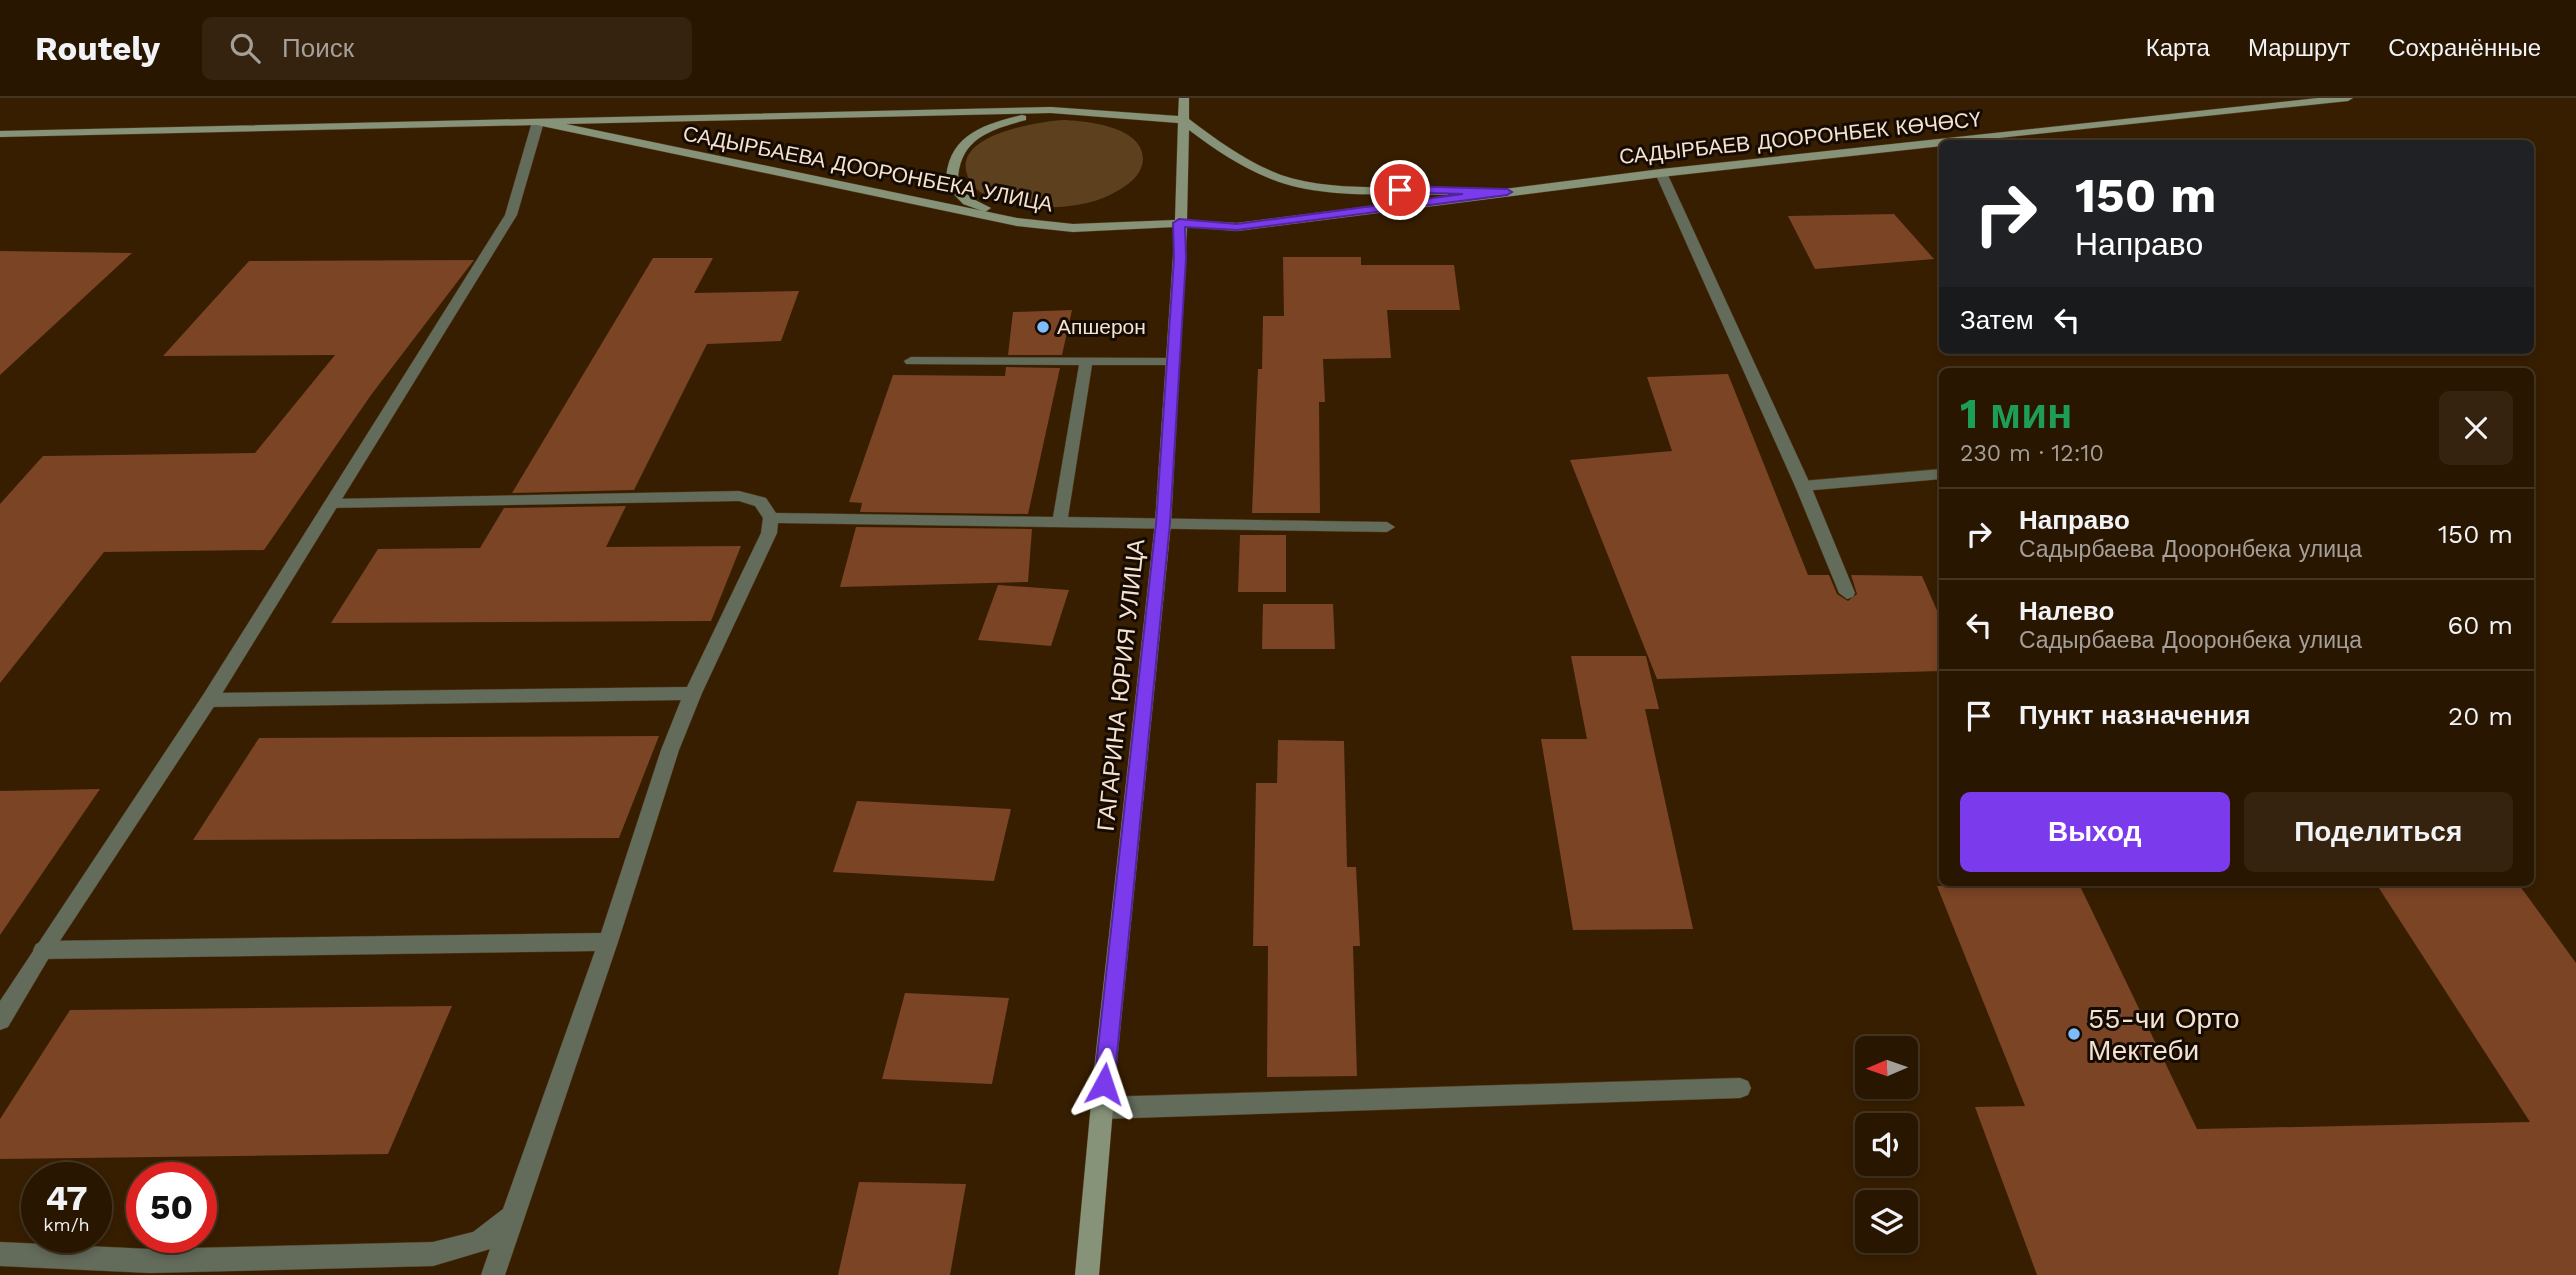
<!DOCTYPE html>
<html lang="ru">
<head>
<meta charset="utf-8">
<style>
  body { margin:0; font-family:"Work Sans",sans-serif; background:#35230f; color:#f1f3f6; height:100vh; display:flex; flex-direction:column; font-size:26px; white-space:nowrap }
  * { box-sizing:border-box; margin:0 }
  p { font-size:23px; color:#a59f99 }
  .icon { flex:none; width:38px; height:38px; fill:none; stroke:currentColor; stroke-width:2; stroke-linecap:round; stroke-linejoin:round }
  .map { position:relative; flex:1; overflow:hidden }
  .panel { position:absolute; left:1939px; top:270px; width:595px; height:518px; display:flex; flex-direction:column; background:#291600; border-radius:10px; box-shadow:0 4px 10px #0003,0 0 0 2px #453522 }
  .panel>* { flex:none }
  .banner { position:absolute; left:1939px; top:42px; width:595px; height:214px; border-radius:10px; box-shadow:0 4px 10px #0003,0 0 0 2px #453522; background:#202124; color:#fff; overflow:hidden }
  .needle { width:46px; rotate:268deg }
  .fabs { position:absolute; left:1855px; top:938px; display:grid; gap:14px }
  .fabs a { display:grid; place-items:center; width:63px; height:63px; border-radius:10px; background:#291600; box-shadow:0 4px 10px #0003,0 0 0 2px #453522; font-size:35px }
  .speed { position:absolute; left:21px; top:1064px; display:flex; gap:14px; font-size:35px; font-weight:700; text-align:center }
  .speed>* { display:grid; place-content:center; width:91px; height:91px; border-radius:50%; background:#291600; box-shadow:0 4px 10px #0003,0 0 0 2px #453522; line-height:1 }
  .speed small { font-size:18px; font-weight:400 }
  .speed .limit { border:10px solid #d22; background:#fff; color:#111 }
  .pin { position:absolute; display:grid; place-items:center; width:60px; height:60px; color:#fff; margin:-30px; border:4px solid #fff; border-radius:50%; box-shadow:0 2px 7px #0007 }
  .me { position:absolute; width:77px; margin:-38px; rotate:5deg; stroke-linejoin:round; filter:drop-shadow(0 0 5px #0008) }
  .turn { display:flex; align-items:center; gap:24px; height:147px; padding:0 21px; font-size:32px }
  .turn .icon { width:91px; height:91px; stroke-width:2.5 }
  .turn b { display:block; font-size:49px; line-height:60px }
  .then { display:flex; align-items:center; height:66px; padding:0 21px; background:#0003; gap:14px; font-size:26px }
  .round { display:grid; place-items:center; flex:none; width:74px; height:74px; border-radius:10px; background:#35230f }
  .head { display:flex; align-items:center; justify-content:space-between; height:119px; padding:0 21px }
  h1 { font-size:42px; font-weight:700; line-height:52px; color:#1e9e55 }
  .action { display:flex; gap:14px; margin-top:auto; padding:14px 21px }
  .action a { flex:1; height:80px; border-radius:10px; background:#7c3aed; color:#fff; font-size:28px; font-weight:700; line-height:80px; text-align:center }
  .action a+a { background:#35230f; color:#f1f3f6 }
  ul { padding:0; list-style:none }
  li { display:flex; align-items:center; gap:21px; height:91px; padding:0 21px; border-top:2px solid #453522 }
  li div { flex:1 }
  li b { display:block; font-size:26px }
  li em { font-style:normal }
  header { display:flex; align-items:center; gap:42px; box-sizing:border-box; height:98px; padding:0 35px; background:#291600; border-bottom:2px solid #453522 }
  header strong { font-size:33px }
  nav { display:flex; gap:38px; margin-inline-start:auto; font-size:24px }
  .search { width:490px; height:63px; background:#35230f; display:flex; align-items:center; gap:18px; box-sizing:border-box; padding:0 24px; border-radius:10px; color:#a59f99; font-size:26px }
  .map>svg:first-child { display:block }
</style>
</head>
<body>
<header>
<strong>Routely</strong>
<div class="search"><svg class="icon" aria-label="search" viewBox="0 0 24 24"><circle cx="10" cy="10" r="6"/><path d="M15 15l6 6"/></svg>Поиск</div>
<nav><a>Карта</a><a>Маршрут</a><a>Сохранённые</a></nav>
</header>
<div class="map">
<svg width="2576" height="1177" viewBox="0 0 2576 1177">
  <rect width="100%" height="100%" fill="#371e00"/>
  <!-- green -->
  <path fill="#5d401d" d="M 1063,22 C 1086,23 1142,28 1143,60 C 1143,75 1131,85 1119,92 C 1089,111 1047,112 1014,106 C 999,104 976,97 969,81 C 947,37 1037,24 1063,22 Z"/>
  <!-- building -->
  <g fill="#7a4425">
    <polygon points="1894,116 1934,161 1815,171 1788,118"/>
    <polygon points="0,153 132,155 0,277"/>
    <polygon points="1283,159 1361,159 1361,167 1454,167 1460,212 1387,212 1391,260 1323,261 1325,304 1319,304 1320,415 1252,415 1258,271 1262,271 1263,218 1284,218"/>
    <polygon points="653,160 713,160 694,195 799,193 781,243 707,246 634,392 512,395"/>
    <polygon points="474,162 371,297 264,452 104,454 0,585 0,406 43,358 255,355 335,257 163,258 249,163"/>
    <polygon points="1072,212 1062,257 1008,257 1013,214"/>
    <polygon points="1006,269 1060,270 1028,416 860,414 862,405 849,404 893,277 1005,278"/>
    <polygon points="1728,276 1808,477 1829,477 1837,496 1848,503 1857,496 1851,477 1922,478 1942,524 1942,573 1657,581 1570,362 1672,353 1647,279"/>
    <polygon points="626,408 606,449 741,448 711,523 331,525 378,451 480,450 504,410"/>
    <polygon points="856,429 1032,431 1028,484 840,489"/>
    <polygon points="1240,437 1286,437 1286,494 1238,494"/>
    <polygon points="998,487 1069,492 1051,548 978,542"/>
    <polygon points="1263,506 1333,506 1335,551 1262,551"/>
    <polygon points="1571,558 1646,558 1659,611 1645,611 1693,831 1573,832 1541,641 1587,641"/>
    <polygon points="659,638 619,740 193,742 259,640"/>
    <polygon points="1278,642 1344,643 1347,769 1356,769 1360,848 1353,848 1357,978 1267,979 1268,848 1253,848 1256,685 1277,685"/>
    <polygon points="100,691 0,837 0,693"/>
    <polygon points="857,703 1011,711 994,783 833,774"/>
    <polygon points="2375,784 2517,784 2576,865 2576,1177 2037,1177 1975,1009 2025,1008 1937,788 2079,786 2197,1031 2530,1024"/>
    <polygon points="905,895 1009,900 992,986 882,981"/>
    <polygon points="452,908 388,1056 0,1061 0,1021 70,912"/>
    <polygon points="859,1084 966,1086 950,1177 838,1177"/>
  </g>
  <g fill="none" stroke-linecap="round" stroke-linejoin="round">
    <defs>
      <g id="service">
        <polygon points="911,259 1179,260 1181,263 1174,267 1092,267 1068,419 1387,424 1395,429 1387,434 778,425 777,435 702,595 679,652 618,844 505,1177 481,1177 490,1151 433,1168 150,1175 0,1168 0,1144 150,1151 433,1144 473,1134 503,1111 595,853 43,861 36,858 33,852 36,846 43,843 601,835 661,652 681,602 209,609 203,607 200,602 203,597 209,595 687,589 761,435 763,420 755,408 739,403 326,410 323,406 331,401 739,393 766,400 776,415 1053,419 1079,267 906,266 904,263"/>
        <polygon points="1942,371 1942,381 1803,393 1795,388 1803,383"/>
      </g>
      <g id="minor">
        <polygon points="538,21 544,24 517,117 215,607 50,858 8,929 0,932 0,903 203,597 505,117 532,24"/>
        <polygon points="1657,73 1667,75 1811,388 1855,495 1853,499 1847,501 1839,495 1795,388 1655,75"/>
        <polygon points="1740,980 1748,983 1751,990 1748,997 1740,1000 1102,1021 1094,1017 1091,1010 1094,1003 1102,999"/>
      </g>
      <g id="secondary">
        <path d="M 1179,0 L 1189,0 L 1189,21 C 1218,43 1247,64 1281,77 C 1329,94 1396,88 1447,89 L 1453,93 L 1447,97 C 1393,95 1322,102 1271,81 C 1241,69 1214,51 1189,32 L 1187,122 L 1237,125 L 1661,71 L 2318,0 L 2353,0 L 2348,3 L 1942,46 L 1942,48 L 1661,79 L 1237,133 L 1187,129 L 1171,425 L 1117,963 L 1099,1177 L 1075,1177 L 1095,963 L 1155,425 L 1175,129 L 1073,134 L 1017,128 L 537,27 L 0,39 L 0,33 L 1051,9 L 1178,18 ZM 1051,15 L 1178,25 L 1175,122 L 1073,126 L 1017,120 L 566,26 Z"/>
        <path d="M 1022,17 L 1026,18 L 1026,22 C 988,32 957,42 958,87 L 971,100 L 991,110 L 985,114 L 963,106 L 946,88 C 945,39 980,27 1022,17 Z"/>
      </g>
    </defs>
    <!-- service casing -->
    <use href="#service" stroke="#513a1d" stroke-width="1"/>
    <!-- minor casing -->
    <use href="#minor" stroke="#513a1d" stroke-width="1"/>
    <!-- secondary casing -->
    <use href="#secondary" stroke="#513a1d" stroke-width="1"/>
    <!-- service -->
    <use href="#service" fill="#636b5b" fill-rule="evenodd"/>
    <!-- minor -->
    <use href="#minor" fill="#636b5b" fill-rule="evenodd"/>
    <!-- secondary -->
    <use href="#secondary" fill="#869379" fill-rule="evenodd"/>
  </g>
  <!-- route -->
  <polygon fill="#7c3aed" stroke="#51269a" stroke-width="2" points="1400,88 1507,91 1512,94 1507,97 1237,132 1185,129 1186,160 1170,425 1114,986 1111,993 1104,996 1097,993 1094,986 1156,425 1174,160 1173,125 1179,121 1237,126 1463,96 1397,94 1395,92"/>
  <!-- markers -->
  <g fill="#7fbdfa" stroke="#160b02" stroke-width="2.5">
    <circle cx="1043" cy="229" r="7"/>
    <circle cx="2074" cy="936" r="7"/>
  </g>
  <g text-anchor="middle" stroke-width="6" stroke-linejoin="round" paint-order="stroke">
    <!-- far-street labels -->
    <g font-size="21" fill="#f4e3d1" stroke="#160b02">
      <text transform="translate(1800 40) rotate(-6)" y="7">САДЫРБАЕВ ДООРОНБЕК КӨЧӨСҮ</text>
      <text transform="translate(868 71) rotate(11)" y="7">САДЫРБАЕВА ДООРОНБЕКА УЛИЦА</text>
    </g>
    <!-- far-poi labels -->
    <g font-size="21" fill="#f4e3d1" stroke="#160b02" text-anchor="start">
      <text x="1057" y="236">Апшерон</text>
    </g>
    <!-- street labels -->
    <g font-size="24" fill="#f4e3d1" stroke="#160b02">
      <text transform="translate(1121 587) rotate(-84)" y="8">ГАГАРИНА ЮРИЯ УЛИЦА</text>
    </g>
    <!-- near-poi labels -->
    <g font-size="28" fill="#f4e3d1" stroke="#160b02" text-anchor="start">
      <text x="2088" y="930">55-чи Орто<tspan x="2088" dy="32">Мектеби</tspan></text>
    </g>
  </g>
</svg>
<div class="fabs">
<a><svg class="needle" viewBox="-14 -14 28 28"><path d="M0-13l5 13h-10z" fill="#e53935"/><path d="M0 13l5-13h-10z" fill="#a59f99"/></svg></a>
<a><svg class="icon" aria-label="sound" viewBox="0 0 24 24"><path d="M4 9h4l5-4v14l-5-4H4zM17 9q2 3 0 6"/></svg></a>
<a><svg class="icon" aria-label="layers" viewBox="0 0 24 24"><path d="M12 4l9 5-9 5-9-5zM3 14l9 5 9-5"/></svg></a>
</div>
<div class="speed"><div>47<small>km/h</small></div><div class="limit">50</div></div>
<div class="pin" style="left:1400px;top:92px;background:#d93025"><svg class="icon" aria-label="arrive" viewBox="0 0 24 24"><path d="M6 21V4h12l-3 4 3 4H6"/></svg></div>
<svg class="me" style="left:1104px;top:986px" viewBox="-20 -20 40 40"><path d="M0-17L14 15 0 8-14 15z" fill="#7c3aed" stroke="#fff" stroke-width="4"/></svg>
<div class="banner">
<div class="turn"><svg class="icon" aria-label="right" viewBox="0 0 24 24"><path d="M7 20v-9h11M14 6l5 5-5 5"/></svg><div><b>150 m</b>Направо</div></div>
<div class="then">Затем<svg class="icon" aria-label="left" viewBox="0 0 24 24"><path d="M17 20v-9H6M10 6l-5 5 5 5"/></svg></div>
</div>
<section class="panel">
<div class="head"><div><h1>1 мин</h1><p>230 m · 12:10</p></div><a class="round"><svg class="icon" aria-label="close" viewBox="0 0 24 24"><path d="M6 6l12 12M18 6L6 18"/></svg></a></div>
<ul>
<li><svg class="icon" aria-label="right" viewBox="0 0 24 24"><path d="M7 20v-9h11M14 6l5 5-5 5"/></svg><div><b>Направо</b><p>Садырбаева Дооронбека улица</p></div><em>150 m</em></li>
<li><svg class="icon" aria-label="left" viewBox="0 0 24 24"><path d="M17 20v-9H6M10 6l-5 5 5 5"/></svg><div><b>Налево</b><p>Садырбаева Дооронбека улица</p></div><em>60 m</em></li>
<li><svg class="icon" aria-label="arrive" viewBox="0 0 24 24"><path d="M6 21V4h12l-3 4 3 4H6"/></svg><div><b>Пункт назначения</b></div><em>20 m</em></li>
</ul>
<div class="action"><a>Выход</a><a>Поделиться</a></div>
</section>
</div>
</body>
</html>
